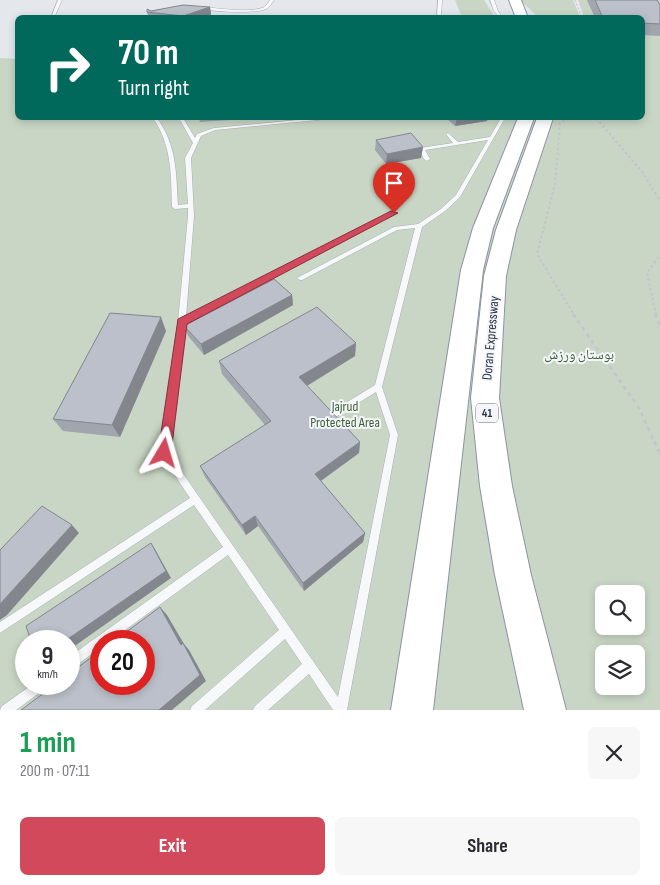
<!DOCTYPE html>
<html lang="en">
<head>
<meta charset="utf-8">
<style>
  body { margin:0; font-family:"Sofia Sans Condensed","Noto Naskh Arabic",sans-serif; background:#f7f7f7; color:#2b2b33; height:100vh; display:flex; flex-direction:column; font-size:19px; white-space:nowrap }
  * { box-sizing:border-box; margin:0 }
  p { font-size:16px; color:#7c7c81 }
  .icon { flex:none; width:28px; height:28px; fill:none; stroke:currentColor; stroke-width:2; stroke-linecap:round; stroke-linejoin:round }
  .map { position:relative; height:710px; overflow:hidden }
  .side { display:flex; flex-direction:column; background:#fff; flex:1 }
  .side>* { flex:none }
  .banner { position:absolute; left:15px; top:15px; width:630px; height:105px; border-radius:8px; box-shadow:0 2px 8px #0003; background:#00695c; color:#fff; overflow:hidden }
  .tools { position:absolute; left:595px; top:585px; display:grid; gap:10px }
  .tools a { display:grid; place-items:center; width:50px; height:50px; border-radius:8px; background:#fff; box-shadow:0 2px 8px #0003; font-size:25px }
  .speed { position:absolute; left:15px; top:630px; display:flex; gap:10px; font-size:25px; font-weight:700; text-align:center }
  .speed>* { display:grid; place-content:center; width:65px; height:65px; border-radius:50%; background:#fff; box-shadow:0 2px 8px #0003; line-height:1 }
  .speed small { font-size:12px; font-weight:400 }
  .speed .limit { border:8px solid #d22; background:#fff; color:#111 }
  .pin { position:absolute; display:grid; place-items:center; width:42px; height:42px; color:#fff; margin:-51px -21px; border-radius:50% 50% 50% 0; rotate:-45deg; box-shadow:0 0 5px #0007 }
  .pin .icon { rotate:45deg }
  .me { position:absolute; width:55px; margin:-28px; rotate:7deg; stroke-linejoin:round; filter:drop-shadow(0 0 4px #0008) }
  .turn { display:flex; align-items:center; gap:18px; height:105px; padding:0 20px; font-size:22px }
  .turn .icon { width:65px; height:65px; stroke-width:2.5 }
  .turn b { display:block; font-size:35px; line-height:42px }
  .round { display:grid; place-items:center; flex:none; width:52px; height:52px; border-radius:8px; background:#f7f7f7 }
  .overview { display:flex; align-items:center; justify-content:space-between; height:85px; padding:0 20px }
  h1 { font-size:30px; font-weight:700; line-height:38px; color:#1e9e55 }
  .primary-button { display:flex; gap:10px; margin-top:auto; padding:10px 20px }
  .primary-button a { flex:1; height:58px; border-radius:8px; background:#d1495b; color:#fff; font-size:20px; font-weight:700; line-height:58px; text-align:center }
  .primary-button a+a { background:#f7f7f7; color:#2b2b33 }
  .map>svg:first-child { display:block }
</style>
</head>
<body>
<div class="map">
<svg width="660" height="710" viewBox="0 0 660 710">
  <rect width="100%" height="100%" fill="#e4e7ec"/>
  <!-- green -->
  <g fill="#c9d6c5" fill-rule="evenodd">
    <polygon points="455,0 484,0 495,17 462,17"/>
    <polygon points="520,0 573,0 580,17 538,17"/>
    <path d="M 578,0 L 660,0 L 660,710 L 0,710 L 0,58 L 17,59 L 18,118 L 642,118 L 642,18 L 584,17 ZM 604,594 L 636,594 L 636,626 L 604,626 ZM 26,641 L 69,641 L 69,684 L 26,684 ZM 101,641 L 144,641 L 144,684 L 101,684 ZM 604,654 L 636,654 L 636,686 L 604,686 Z"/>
  </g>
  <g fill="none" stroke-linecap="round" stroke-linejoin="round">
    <defs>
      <g id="lane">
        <polygon points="58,0 62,0 54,18 51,18"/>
        <path d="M 270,0 L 274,0 C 271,4 270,7 266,9 C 255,14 211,12 199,8 L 201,7 C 218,8 246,13 262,8 C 266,7 268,3 270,0 Z"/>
        <polygon points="438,0 442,0 441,18 437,18"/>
        <polygon points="490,0 494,0 498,11 503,18 500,18 494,11"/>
        <path d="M 153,118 L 157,118 C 177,146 176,172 178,205 L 188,204 L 185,158 L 193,143 L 179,118 L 183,118 L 195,138 L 197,134 L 214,128 L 318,118 L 329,118 L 327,119 L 215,130 L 201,136 L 191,158 L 194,216 L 186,317 L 392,212 L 394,211 L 397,213 L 185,323 L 168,452 L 338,697 L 390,435 L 376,392 L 337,416 L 334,417 L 331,416 L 330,414 L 331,412 L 375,385 L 415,228 L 397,230 L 302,280 L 300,280 L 297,278 L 394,227 L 418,224 L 441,209 L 456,195 L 488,140 L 425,150 L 430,159 L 427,161 L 424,159 L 419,149 L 420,148 L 453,143 L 446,134 L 448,133 L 458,142 L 490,137 L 501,118 L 505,118 L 460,197 L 445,211 L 422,227 L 382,387 L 398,435 L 347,710 L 333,710 L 309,674 L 268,710 L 253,710 L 255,706 L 302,664 L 285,639 L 205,710 L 190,710 L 192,706 L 279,630 L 228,555 L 110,641 L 101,641 L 101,647 L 73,668 L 69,670 L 69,657 L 223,547 L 194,505 L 0,633 L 0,622 L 190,498 L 160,453 L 178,322 L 188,216 L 188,208 L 175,209 L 172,207 C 171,174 172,146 153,118 Z"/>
        <polygon points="33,684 48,684 46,688 16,710 0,710 2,706"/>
      </g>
      <g id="highway">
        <polygon points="509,0 521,0 528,18 516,18"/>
        <polygon points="518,118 534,118 493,228 483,270 433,710 391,710 461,270 473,228"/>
        <polygon points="537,118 553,118 516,230 506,276 499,398 512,486 531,575 566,710 524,710 495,575 480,486 471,398 484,276 496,230"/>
      </g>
    </defs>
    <!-- lane casing -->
    <use href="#lane" stroke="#a9aeb7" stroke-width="1"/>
    <!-- highway casing -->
    <use href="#highway" stroke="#8b94a3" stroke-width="2"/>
    <!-- path-far2 -->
    <polyline stroke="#c2c5cb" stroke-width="1" stroke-dasharray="2 2" stroke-linecap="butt" points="575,0 582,18"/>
    <!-- path-far1 -->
    <g stroke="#c2c5cb" stroke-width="2" stroke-dasharray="2.5 2.5" stroke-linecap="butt">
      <polyline points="569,118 560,123 555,184 537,254 574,315"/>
      <polyline points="596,118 643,173 660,201"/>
      <polyline points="656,315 647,273 660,255"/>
    </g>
    <!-- path -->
    <g stroke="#c2c5cb" stroke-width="2.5" stroke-dasharray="4 4" stroke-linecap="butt">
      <polyline points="573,314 639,408 660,454"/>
      <polyline points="655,314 660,325"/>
    </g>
    <!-- lane -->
    <use href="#lane" fill="#f7f8fa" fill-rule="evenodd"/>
    <!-- highway -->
    <use href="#highway" fill="#fff" fill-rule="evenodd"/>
  </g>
  <!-- wall -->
  <g fill="#a1a5ae">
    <polygon points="587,0 657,0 660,5 660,36 642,35 642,18 595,18"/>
    <polygon points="210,7 211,15 204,18 149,18 147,12 151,11"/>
    <polygon points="199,118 246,118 246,119 200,122"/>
    <polygon points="446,118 488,118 487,121 455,126"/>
    <polygon points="376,140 423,147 421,158 386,164 375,150"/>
    <polygon points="292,295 293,305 204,355 188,336 184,326"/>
    <polygon points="166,331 120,437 63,431 53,419"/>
    <polygon points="356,343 355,356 307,386 360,442 359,453 321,481 365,533 363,542 304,591 258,526 246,535 205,477 200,466 265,425 222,374 219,361"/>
  </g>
  <!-- shaded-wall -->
  <g fill="#83868d">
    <polygon points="210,7 211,15 204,18 184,18 183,16"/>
    <polygon points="457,118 488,118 487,121 455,126"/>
    <polygon points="423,147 421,158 386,164 387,154"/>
    <polygon points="292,295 293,305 204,355 201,344"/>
    <polygon points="161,317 166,331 120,437 112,425"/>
    <polygon points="356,343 355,356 300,390 299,377"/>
    <polygon points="360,442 359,453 315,485 315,474"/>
    <polygon points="255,516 258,526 246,535 242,525"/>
    <polygon points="72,525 79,533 7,615 0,620 0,604"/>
    <polygon points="365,533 363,542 304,591 303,583"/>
    <polygon points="151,543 156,551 171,578 69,650 69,641 65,641"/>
    <polygon points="160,607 167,615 184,644 189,650 206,681 172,710 159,710 181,645"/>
  </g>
  <!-- building -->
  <g fill="#bbc0ca" stroke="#83868d">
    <polygon points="595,0 657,0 660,5 660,24 642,23 642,18 603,18"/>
    <polygon points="183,5 210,7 183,16 147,12 147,9 151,11"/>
    <polygon points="411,133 423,147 387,154 376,140"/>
    <polygon points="274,279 292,295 201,344 184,326"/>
    <polygon points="317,307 356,343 299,377 360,442 315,474 365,533 303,583 255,516 242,525 200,466 271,421 219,361"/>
    <polygon points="110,313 161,317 112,425 53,419"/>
    <polygon points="42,506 72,525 0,604 0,550"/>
    <polygon points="151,543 166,571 65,641 31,641 26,626"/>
    <polygon points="160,607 181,645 183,643 200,675 159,710 21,710 56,684 69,684 69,674 101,650 101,684 144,684 144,641 114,641"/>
  </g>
  <!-- route -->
  <polygon fill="#d1495b" stroke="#882f3b" points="391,211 398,213 187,324 171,453 169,457 164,459 160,457 158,453 178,319"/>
  <g text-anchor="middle" stroke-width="4" stroke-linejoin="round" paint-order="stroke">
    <!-- shield labels -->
    <rect fill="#f4f6f9" stroke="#676e7b" stroke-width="1" x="476" y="403.5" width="22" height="19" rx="4"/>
    <g font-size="12" font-weight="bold" fill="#2b3445">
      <text x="487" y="417">41</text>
    </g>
    <!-- street labels -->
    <g font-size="14" fill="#2b3445" stroke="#f4f6f9">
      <text transform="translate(490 338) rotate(-85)" y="5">Doran Expressway</text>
    </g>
    <!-- park labels -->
    <g font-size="14" fill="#3f6138" stroke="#f4f6f9">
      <text x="579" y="359">بوستان ورزش</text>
      <text x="345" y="411">Jajrud<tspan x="345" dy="16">Protected Area</tspan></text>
    </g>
  </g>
</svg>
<div class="tools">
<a><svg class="icon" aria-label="search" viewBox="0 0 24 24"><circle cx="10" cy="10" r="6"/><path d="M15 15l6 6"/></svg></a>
<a><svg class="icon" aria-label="layers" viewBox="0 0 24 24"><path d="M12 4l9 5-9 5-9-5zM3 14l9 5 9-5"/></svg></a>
</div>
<div class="speed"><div>9<small>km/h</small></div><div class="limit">20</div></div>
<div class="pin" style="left:394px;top:213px;background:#d93025"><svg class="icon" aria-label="arrive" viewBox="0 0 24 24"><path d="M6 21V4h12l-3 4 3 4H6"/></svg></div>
<svg class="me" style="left:164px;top:453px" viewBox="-20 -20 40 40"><path d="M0-17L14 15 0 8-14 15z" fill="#d1495b" stroke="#fff" stroke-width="4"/></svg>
<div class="banner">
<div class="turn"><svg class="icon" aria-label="right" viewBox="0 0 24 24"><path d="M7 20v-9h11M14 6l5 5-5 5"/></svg><div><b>70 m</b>Turn right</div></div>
</div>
</div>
<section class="side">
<div class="overview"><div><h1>1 min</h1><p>200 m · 07:11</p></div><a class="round"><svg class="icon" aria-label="close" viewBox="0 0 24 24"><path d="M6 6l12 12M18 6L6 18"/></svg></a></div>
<div class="primary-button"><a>Exit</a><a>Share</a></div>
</section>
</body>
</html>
